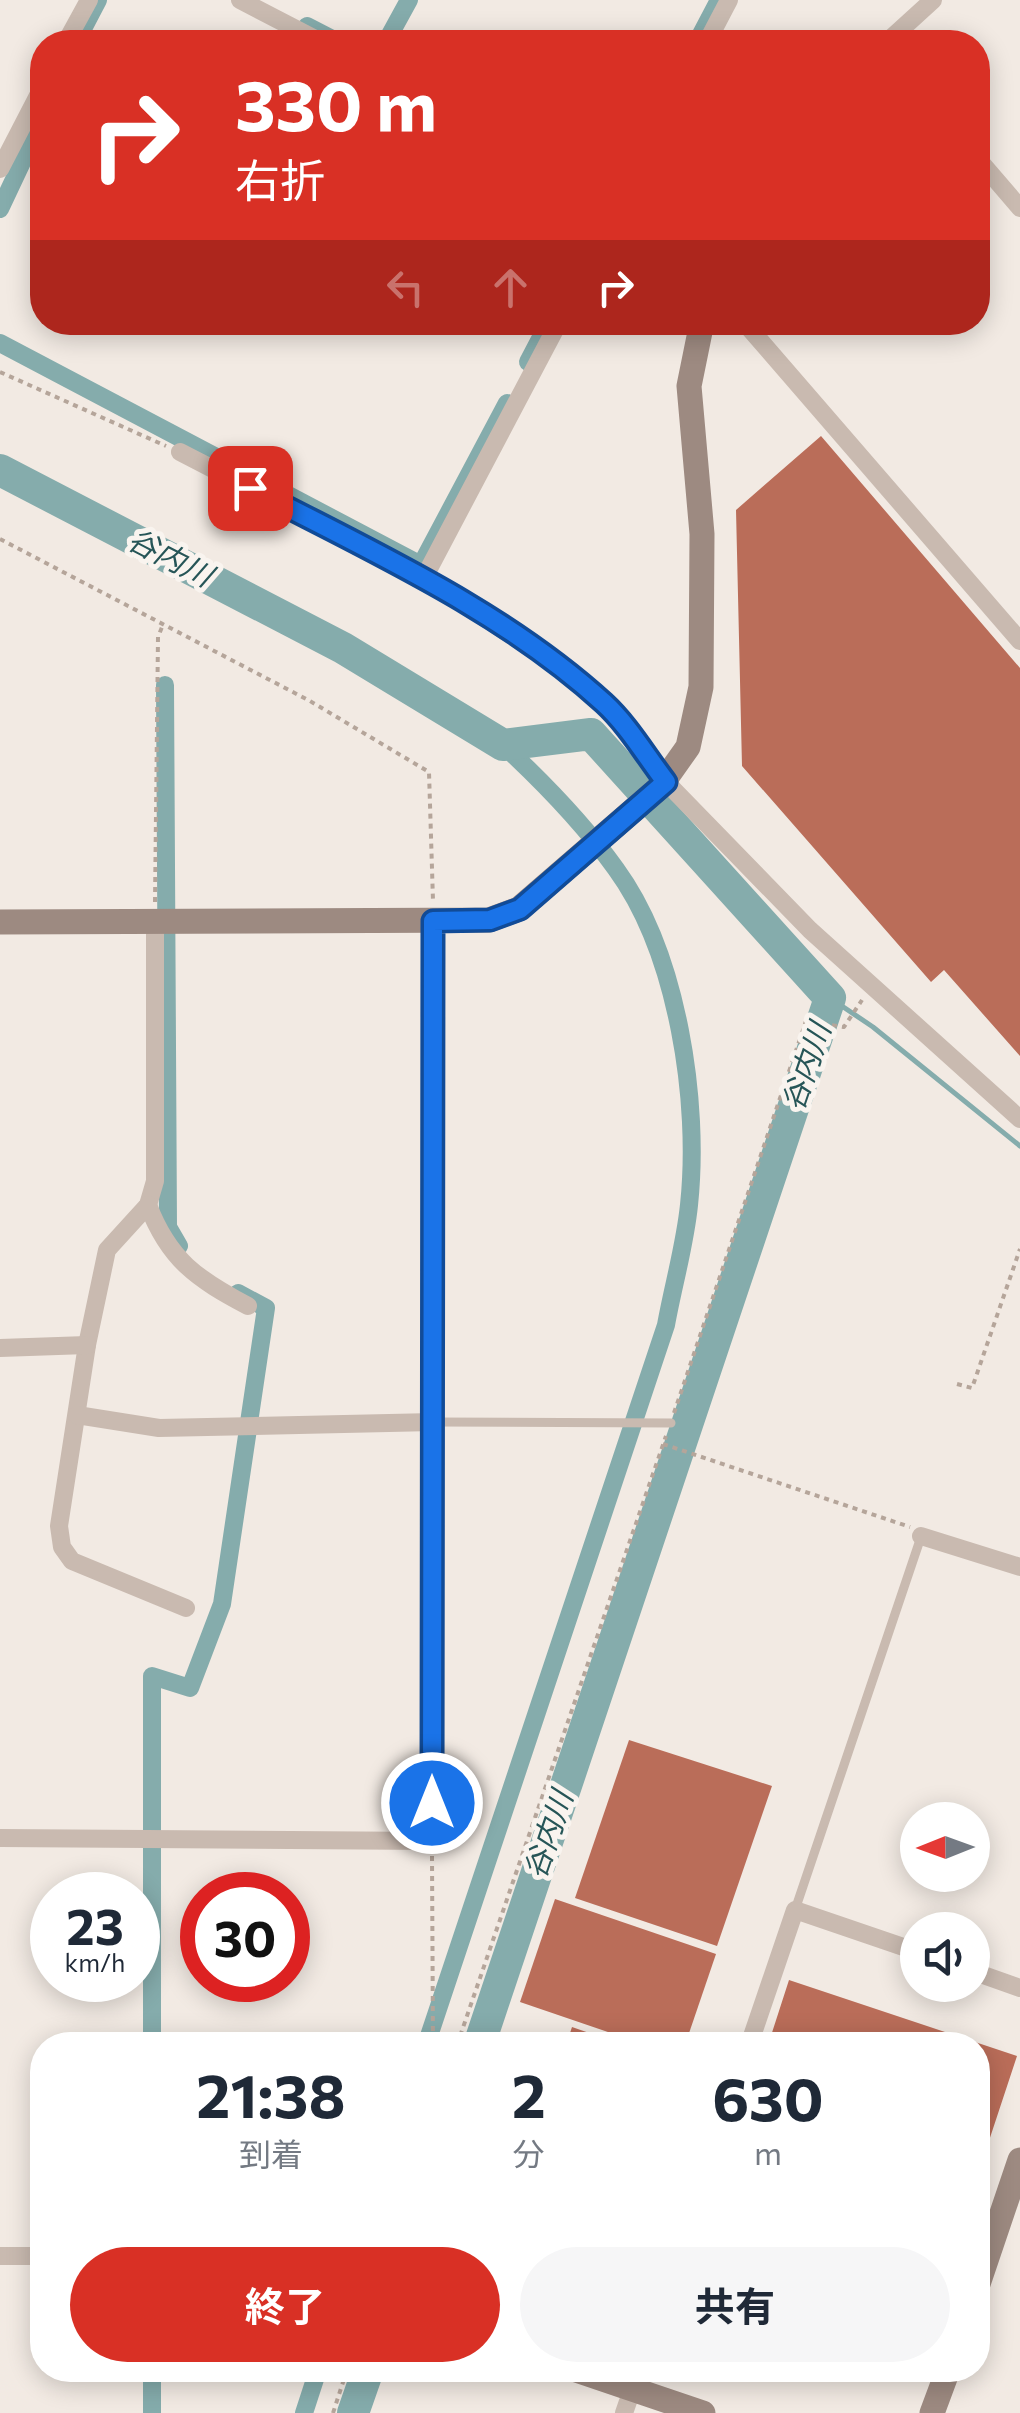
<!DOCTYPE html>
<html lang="ja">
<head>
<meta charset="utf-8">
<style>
  body { margin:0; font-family:Commissioner,"Noto Sans JP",sans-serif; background:#f6f6f7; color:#1f2937; height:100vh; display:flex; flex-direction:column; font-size:38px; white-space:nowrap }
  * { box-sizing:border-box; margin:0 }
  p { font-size:32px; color:#747a83 }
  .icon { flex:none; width:55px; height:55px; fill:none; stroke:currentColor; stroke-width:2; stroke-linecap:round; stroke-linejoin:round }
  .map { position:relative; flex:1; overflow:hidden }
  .panel { position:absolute; left:30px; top:2032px; width:960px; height:350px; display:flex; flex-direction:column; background:#fff; border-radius:40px; box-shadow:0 5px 25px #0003 }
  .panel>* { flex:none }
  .top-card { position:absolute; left:30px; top:30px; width:960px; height:305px; border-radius:40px; box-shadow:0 5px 25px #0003; background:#d93025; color:#fff; overflow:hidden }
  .needle { width:65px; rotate:269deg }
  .controls { position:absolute; left:900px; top:1802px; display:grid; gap:20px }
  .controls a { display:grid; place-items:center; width:90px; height:90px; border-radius:50%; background:#fff; box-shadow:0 5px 25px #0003; font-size:50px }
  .speed { position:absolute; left:30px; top:1872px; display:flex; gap:20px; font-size:50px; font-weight:700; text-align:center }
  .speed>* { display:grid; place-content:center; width:130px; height:130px; border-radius:50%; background:#fff; box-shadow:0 5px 25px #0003; line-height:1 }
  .speed small { font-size:25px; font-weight:400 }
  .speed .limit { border:15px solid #d22; background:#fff; color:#111 }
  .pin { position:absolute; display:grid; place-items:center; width:85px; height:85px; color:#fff; margin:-42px; border-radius:20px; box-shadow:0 5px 15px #0006 }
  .me { position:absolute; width:110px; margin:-55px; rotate:0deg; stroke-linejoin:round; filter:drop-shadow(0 0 8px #0008) }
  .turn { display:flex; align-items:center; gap:35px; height:210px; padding:0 40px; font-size:45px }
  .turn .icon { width:130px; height:130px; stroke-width:2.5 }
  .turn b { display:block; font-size:70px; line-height:85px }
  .lanes { display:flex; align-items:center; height:95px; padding:0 40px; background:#0003; justify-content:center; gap:50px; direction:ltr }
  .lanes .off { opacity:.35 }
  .eta { display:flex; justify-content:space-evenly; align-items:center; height:170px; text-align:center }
  .eta b { font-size:60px; font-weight:700; line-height:70px }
  .button { display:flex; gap:20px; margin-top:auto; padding:20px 40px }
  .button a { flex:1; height:115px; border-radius:60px; background:#d93025; color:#fff; font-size:40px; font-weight:700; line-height:115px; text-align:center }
  .button a+a { background:#f6f6f7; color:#1f2937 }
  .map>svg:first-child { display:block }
</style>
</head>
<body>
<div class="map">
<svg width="1020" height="2413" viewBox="0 0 1020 2413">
  <rect width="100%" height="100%" fill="#f2eae3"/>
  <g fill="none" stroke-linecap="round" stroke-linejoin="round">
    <!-- stream -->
    <polyline stroke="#85acac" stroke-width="5" points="830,998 873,1027 1020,1146"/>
    <!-- canal -->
    <g stroke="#85acac" stroke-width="18">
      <polyline points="307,26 338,42"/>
      <polyline points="76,42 98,0"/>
      <polyline points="386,42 409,0"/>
      <polyline points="697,42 719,0"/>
      <polyline points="0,209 25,156 24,140 34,122"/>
      <polyline points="0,343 421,565 507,403"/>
      <polyline points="528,362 549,322"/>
      <polyline points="165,685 168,1227 179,1246"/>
      <polyline points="152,2045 152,1676 190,1688 222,1604 266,1308 238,1293"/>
      <path d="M 426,2045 L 666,1325 C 673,1286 685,1245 689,1205 C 700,1102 678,954 616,869 C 583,823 544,783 503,745"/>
      <polyline points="152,2370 152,2413"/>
      <polyline points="304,2413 318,2370"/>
    </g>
    <!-- river -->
    <g stroke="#85acac" stroke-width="32">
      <polyline points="0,470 343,648 503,745 591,734 830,998 479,2045"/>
      <polyline points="353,2413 368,2370"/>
    </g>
  </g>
  <!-- building -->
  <g fill="#ba6d59">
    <polygon points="821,436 1020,668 1020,1056 944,970 931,982 742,766 736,510"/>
    <polygon points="629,1740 772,1786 717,1946 575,1898"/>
    <polygon points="555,1899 716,1954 685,2045 646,2045 520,2002"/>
    <polygon points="789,1980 1017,2056 978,2174 978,2045 768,2045"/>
    <polygon points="572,2027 621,2044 621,2045 566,2045"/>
  </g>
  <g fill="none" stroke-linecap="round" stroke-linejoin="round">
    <!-- path -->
    <g stroke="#b5a59a" stroke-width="4" stroke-dasharray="5 5" stroke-linecap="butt">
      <polyline points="0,372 166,446"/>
      <polyline points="0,539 310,701 429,772 433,901"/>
      <polyline points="155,902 158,637 162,627"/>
      <polyline points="957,1384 972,1388 1020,1249"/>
      <polyline points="674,1413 806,1021 844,1027 862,1000"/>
      <polyline points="663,1444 910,1527"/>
      <polyline points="432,1856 433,2045"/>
      <polyline points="457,2045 666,1436"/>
      <polyline points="333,2413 347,2370"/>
    </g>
    <!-- lane -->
    <g stroke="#c9bab0" stroke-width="9">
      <polyline points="434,1422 671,1423"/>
      <polyline points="795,1910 922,1534"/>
    </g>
    <!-- street -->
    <g stroke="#c9bab0" stroke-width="18">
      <polyline points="240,0 321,42"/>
      <polyline points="66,42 89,0"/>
      <polyline points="707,42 729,0"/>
      <polyline points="887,42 933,0"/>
      <polyline points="978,159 1020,208"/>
      <polyline points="0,169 42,88"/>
      <polyline points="744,322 1020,641"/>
      <polyline points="180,452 424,578 553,663 606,705 666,782 810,930 1020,1119"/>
      <polyline points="424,578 559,322"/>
      <polyline points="155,922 155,1181 148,1205 107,1250 87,1345 59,1526 62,1547 72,1561 186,1608"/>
      <path d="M 148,1205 C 169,1260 197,1279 248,1306"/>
      <polyline points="0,1348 87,1345"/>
      <polyline points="77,1415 159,1428 434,1422"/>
      <polyline points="921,1536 1020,1567"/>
      <polyline points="0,1838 432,1841 433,921"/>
      <polyline points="972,1971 1020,1988"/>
      <polyline points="749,2045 795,1910 918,1952"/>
      <polyline points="0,2256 42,2256"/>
      <polyline points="624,2413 632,2390"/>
    </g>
    <!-- secondary -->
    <g stroke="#9d8a81" stroke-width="25">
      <polyline points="0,922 489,920 519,909 659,788 688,747 701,687 702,534 689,386 702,322"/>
      <polyline points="978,2284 1020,2160"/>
      <polyline points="576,2370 703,2413"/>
      <polyline points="932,2413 948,2370"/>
    </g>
  </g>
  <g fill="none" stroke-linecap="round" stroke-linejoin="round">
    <defs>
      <path id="route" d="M 250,488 C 371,551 502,610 604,703 C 628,725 646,756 666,782 L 520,909 L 490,920 L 433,921 L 432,1803"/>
    </defs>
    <!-- route casing -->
    <use href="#route" stroke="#114b97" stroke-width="25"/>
    <!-- route -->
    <use href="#route" stroke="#1a73e8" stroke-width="18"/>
  </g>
  <g text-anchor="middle" stroke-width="10" stroke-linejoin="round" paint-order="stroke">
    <!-- water labels -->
    <g font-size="30" font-style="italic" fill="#265557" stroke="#f9f4ef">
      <text transform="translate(170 558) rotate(27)" y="10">谷内川</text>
      <text transform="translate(807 1067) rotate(-71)" y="10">谷内川</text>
      <text transform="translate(549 1835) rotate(-71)" y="10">谷内川</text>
    </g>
  </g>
</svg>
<div class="controls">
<a><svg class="needle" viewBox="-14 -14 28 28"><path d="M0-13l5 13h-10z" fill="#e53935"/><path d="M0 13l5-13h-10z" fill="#747a83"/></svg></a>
<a><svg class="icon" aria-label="sound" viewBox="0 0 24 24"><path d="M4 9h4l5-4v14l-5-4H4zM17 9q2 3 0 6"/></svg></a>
</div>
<div class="speed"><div>23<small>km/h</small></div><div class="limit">30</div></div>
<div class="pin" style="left:250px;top:488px;background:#d93025"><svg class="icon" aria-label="arrive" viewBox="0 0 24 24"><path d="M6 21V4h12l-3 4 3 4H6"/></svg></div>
<svg class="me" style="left:432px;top:1803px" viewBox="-20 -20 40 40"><circle r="17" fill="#1a73e8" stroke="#fff" stroke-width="3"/><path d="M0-11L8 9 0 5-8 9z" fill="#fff"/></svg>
<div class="top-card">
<div class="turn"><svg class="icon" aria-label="right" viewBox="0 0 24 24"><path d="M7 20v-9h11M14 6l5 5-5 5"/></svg><div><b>330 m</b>右折</div></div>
<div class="lanes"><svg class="icon off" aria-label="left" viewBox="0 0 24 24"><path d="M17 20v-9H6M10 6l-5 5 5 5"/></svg><svg class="icon off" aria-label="ahead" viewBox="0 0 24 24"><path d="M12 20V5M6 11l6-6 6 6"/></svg><svg class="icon" aria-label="right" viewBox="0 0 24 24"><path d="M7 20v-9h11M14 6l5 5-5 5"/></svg></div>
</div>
<section class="panel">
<div class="eta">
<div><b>21:38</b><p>到着</p></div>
<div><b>2</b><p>分</p></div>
<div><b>630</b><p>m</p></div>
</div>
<div class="button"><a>終了</a><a>共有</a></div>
</section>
</div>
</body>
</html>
